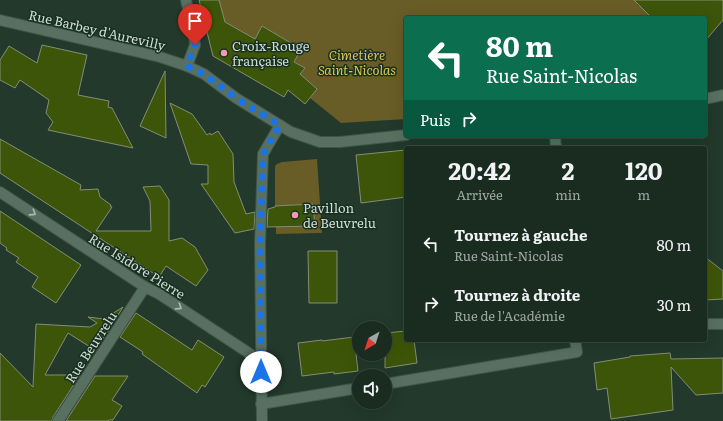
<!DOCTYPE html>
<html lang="fr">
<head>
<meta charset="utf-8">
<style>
  body { margin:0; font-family:Literata,serif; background:#27372d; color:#f1f3f6; height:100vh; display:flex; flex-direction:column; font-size:15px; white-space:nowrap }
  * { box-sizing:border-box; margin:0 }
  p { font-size:13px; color:#9fa7a5 }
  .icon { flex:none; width:22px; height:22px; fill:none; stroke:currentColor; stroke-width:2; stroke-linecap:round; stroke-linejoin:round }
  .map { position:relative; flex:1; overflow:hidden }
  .side { position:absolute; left:404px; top:146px; width:303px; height:196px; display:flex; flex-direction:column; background:#1a2b20; border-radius:4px; box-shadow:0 4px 16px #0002,0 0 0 1px #38473e }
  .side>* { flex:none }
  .hud { position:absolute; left:404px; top:16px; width:303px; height:122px; border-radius:4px; box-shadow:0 4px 16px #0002,0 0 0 1px #38473e; background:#0b6e4f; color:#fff; overflow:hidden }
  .needle { width:26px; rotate:219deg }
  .fabs { position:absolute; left:352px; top:321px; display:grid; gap:8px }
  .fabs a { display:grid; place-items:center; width:40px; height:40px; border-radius:50%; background:#1a2b20; box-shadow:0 4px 16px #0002,0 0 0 1px #38473e; font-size:20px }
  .pin { position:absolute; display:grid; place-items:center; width:34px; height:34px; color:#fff; margin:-41px -17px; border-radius:50% 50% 50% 0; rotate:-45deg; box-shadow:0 0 4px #0007 }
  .pin .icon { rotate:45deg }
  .me { position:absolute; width:44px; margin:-22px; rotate:0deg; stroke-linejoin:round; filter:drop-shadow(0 0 3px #0008) }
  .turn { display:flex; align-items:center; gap:14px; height:84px; padding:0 16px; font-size:18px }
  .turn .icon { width:52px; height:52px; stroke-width:2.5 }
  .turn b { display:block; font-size:28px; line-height:34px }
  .then { display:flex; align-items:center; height:38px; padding:0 16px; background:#0003; gap:8px; font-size:15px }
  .eta { display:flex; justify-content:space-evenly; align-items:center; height:68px; text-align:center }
  .eta b { font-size:24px; font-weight:700; line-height:28px }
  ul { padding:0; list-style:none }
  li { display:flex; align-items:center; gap:12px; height:60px; padding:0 16px }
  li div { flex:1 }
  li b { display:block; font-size:15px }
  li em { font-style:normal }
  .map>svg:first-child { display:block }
</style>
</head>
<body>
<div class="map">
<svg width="723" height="421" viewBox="0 0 723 421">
  <rect width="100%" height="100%" fill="#22392b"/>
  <!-- green -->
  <g fill="#685c27">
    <polygon points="219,0 635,0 638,2 637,4 639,6 640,5 656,18 406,18 406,119 341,123 310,98 317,89 300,74 305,68 294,62 301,49 262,26 255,39 248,35 208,38 203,16 222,12"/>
    <polygon points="317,159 322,233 276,234 276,227 315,225 313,204 275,206 275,166 277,164 282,162"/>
  </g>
  <!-- building -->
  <g fill="#3d5508" stroke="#838e75">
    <polygon points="199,0 219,0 225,22 255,39 262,26 301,49 294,62 305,68 300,74 317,89 305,104 288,90 284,97 213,56"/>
    <polygon points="634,0 723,0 723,20 705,41 705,18 652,18"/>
    <polygon points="42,45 87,55 78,95 109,101 108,107 112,108 133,148 48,130 53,122 46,113 49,100 20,80 15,88 0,80 0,60 9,46 37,63"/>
    <polygon points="165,71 166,138 140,126"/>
    <polygon points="170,103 192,114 207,135 210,133 211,135 218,131 233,154 234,182 246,214 255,212 254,229 235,233 201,184 208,184 208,165 191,164"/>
    <polygon points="0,139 81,185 80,190 98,189 100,197 111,205 110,206 112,207 96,231 151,231 150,201 143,187 160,186 169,200 169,241 182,238 195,247 208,270 196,286 166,266 159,277 0,173"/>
    <polygon points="406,150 406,197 361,203 356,155"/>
    <polygon points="313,204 315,226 267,227 268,209 275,207 275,206"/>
    <polygon points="0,211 81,265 56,303 32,287 38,277 16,262 19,258 6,250 7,248 0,243"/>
    <polygon points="308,251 337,251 337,303 309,303"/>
    <polygon points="705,257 723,271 723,299 705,300"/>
    <polygon points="123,307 109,330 95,350 68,333 45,375 80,375 53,417 52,421 0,421 0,353 33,387 36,324 90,327 97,323 88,317 104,319"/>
    <polygon points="136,313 192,350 198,340 224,357 205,387 202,385 197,393 142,354 143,352 120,337"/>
    <polygon points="406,331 406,340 414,340 417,363 385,368 385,333"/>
    <polygon points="354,337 358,371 334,374 334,372 302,376 298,343 322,340 322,341"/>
    <polygon points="670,353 671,359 723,358 723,393 696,395 671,367 673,410 611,419 607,388 597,390 594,363 630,357 630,356"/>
    <polygon points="95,376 128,376 112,400 122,406 113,420 109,420 108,421 66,421"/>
  </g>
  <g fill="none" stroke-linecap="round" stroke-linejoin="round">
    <defs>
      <g id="street">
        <polyline points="186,0 194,36 195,45 187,66"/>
        <polyline points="555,136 556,148"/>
        <polyline points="0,192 145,287 159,294 261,361"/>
        <polyline points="705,324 723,324"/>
        <polyline points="385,384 577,352 575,340"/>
        <polyline points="261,404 359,388"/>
        <polyline points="58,421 145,287"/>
      </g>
      <g id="secondary">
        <polyline points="0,20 160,57 187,66 204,74 236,98 291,132 320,142 340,142 406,135"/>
        <polyline points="705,99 723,95"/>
        <polyline points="262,421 260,244 263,154 280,125"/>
      </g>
    </defs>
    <!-- street casing -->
    <use href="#street" stroke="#405549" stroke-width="12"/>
    <!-- secondary casing -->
    <use href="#secondary" stroke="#405549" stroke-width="12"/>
    <!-- street -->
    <use href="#street" stroke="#577060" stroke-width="10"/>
    <!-- secondary -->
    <use href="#secondary" stroke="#577060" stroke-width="10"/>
  </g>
  <!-- one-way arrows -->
  <defs><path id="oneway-chevron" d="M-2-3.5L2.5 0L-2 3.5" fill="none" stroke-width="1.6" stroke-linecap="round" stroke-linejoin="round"/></defs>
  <g stroke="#aabcb0">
    <use href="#oneway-chevron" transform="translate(33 213) rotate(33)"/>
    <use href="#oneway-chevron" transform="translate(179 307) rotate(33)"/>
  </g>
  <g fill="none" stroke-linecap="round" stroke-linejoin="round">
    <!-- route -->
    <polyline stroke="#1a73e8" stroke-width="7" stroke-dasharray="0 12.6" points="195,45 187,66 204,74 236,98 280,125 263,154 260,244 261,372"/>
  </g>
  <!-- markers -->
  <g fill="#f29aad" stroke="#182f21" stroke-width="1.5">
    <circle cx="224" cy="53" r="4"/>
    <circle cx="295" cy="215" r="4"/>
  </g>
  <g text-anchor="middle" stroke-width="3" stroke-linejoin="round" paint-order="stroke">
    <!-- street labels -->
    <g font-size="13" fill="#cedcd3" stroke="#182f21">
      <text transform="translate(97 30) rotate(13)" y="5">Rue Barbey d'Aurevilly</text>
      <text transform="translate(137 266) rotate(32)" y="5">Rue Isidore Pierre</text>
      <text transform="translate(91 347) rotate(-57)" y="5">Rue Beuvrelu</text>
    </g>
    <!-- poi labels -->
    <g font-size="13" fill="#cedcd3" stroke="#182f21" text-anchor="start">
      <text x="232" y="51">Croix-Rouge<tspan x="232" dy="15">française</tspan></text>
      <text x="303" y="213">Pavillon<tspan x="303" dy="15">de Beuvrelu</tspan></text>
    </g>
    <!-- park labels -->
    <g font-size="13" font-style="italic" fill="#ddc456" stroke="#182f21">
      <text x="357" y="60">Cimetière<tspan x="357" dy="15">Saint-Nicolas</tspan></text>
    </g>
  </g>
</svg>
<div class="fabs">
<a><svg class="needle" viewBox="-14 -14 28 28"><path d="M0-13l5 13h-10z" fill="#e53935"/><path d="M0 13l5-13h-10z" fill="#9fa7a5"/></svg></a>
<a><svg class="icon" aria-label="sound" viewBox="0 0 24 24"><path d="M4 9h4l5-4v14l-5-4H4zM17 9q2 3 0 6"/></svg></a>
</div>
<div class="pin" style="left:195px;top:45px;background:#d93025"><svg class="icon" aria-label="arrive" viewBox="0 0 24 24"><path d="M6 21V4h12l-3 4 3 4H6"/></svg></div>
<svg class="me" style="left:261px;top:372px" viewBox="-20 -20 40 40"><circle r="19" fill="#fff"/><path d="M0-13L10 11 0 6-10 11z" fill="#1a73e8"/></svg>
<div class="hud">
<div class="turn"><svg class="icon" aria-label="left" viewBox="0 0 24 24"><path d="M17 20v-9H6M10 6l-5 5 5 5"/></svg><div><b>80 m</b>Rue Saint-Nicolas</div></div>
<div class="then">Puis<svg class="icon" aria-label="right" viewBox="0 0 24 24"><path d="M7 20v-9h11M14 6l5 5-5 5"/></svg></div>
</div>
<section class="side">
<div class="eta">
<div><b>20:42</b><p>Arrivée</p></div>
<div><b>2</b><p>min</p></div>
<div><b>120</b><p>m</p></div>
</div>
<ul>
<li><svg class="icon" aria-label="left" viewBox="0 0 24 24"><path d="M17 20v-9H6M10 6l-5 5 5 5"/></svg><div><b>Tournez à gauche</b><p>Rue Saint-Nicolas</p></div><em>80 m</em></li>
<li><svg class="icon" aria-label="right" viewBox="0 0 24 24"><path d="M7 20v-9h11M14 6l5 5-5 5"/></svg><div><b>Tournez à droite</b><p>Rue de l'Académie</p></div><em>30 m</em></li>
</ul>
</section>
</div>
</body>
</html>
